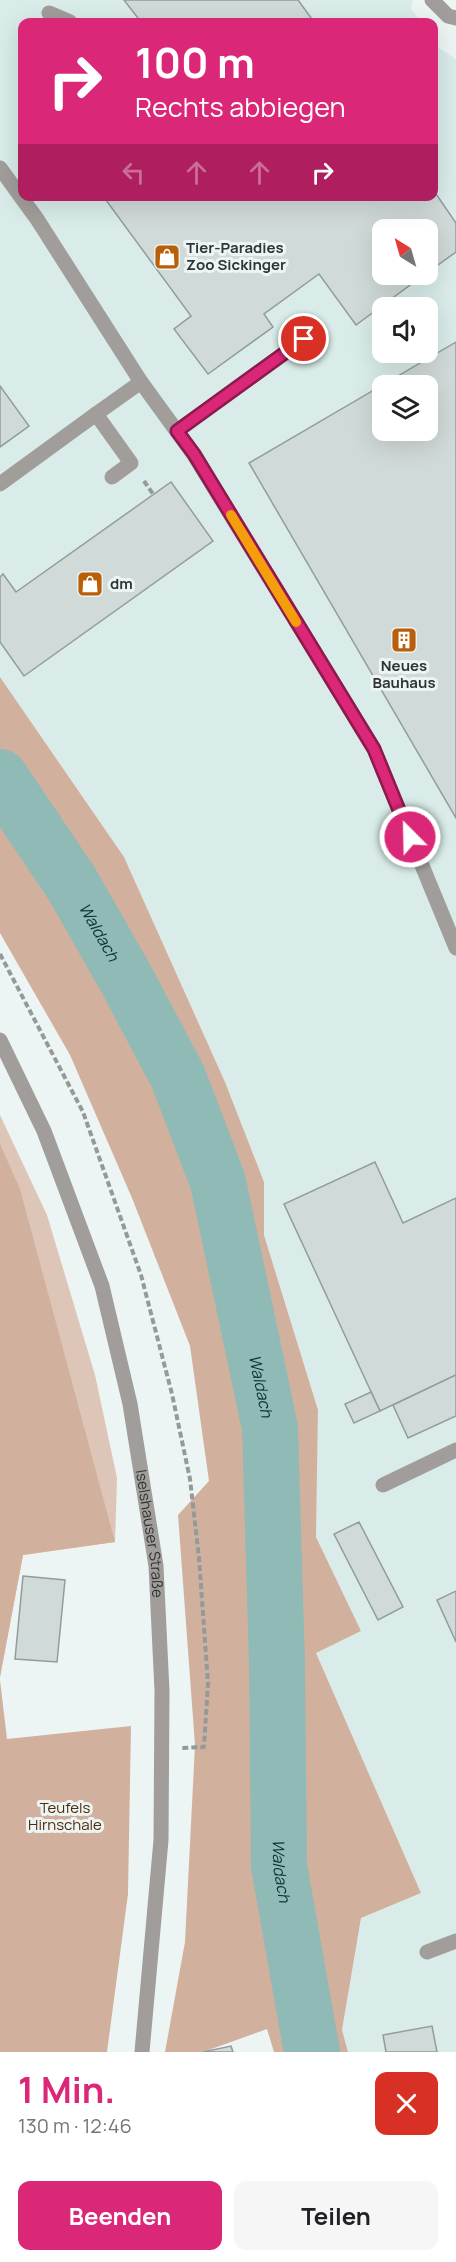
<!DOCTYPE html>
<html lang="de">
<head>
<meta charset="utf-8">
<style>
  body { margin:0; font-family:Manrope,sans-serif; background:#f6f6f6; color:#202124; height:100vh; display:flex; flex-direction:column; font-size:22px; white-space:nowrap }
  * { box-sizing:border-box; margin:0 }
  p { font-size:20px; color:#757577 }
  .icon { flex:none; width:33px; height:33px; fill:none; stroke:currentColor; stroke-width:2; stroke-linecap:round; stroke-linejoin:round }
  .map { position:relative; height:2052px; overflow:hidden }
  .drawer { display:flex; flex-direction:column; background:#fff; flex:1 }
  .drawer>* { flex:none }
  .hud { position:absolute; left:18px; top:18px; width:420px; height:183px; border-radius:12px; box-shadow:0 6px 24px #0002; background:#db2777; color:#fff; overflow:hidden }
  .needle { width:39px; rotate:323deg }
  .tools { position:absolute; left:372px; top:219px; display:grid; gap:12px }
  .tools a { display:grid; place-items:center; width:66px; height:66px; border-radius:12px; background:#fff; box-shadow:0 6px 24px #0002; font-size:30px }
  .pin { position:absolute; display:grid; place-items:center; width:51px; height:51px; color:#fff; margin:-26px; border:3px solid #fff; border-radius:50%; box-shadow:0 2px 6px #0007 }
  .me { position:absolute; width:66px; margin:-33px; rotate:337deg; stroke-linejoin:round; filter:drop-shadow(0 0 4px #0008) }
  .turn { display:flex; align-items:center; gap:21px; height:126px; padding:0 18px; font-size:27px }
  .turn .icon { width:78px; height:78px; stroke-width:2.5 }
  .turn b { display:block; font-size:42px; line-height:51px }
  .lanes { display:flex; align-items:center; height:57px; padding:0 18px; background:#0003; justify-content:center; gap:30px; direction:ltr }
  .lanes .off { opacity:.35 }
  .round { display:grid; place-items:center; flex:none; width:63px; height:63px; border-radius:12px; background:#f6f6f6 }
  .headline { display:flex; align-items:center; justify-content:space-between; height:102px; padding:0 18px }
  h1 { font-size:36px; font-weight:700; line-height:45px; color:#db2777 }
  .primary-button { display:flex; gap:12px; margin-top:auto; padding:12px 18px }
  .primary-button a { flex:1; height:69px; border-radius:12px; background:#db2777; color:#fff; font-size:24px; font-weight:700; line-height:69px; text-align:center }
  .primary-button a+a { background:#f6f6f6; color:#202124 }
  .map>svg:first-child { display:block }
</style>
</head>
<body>
<div class="map">
<svg width="456" height="2052" viewBox="0 0 456 2052">
  <rect width="100%" height="100%" fill="#ecf5f4"/>
  <!-- built -->
  <path fill="#d9ece9" fill-rule="evenodd" d="M 0,0 L 413,0 L 411,9 L 421,22 L 22,22 L 22,196 L 434,196 L 434,40 L 439,48 L 456,59 L 456,2052 L 348,2052 L 342,2031 L 361,1918 L 421,1893 L 316,1653 L 361,1631 L 316,1537 L 318,1410 L 264,1235 L 264,1182 L 225,1082 L 124,857 L 0,677 ZM 382,230 L 428,230 L 428,274 L 382,274 ZM 382,308 L 428,308 L 428,352 L 382,352 ZM 382,386 L 428,386 L 428,430 L 382,430 Z"/>
  <!-- green -->
  <polygon fill="#ddc6b8" points="0,1115 47,1215 95,1375 117,1478 115,1542 23,1555 0,1677"/>
  <!-- forest -->
  <g fill="#d1b19e">
    <polygon points="0,677 124,857 225,1082 264,1182 264,1235 318,1410 316,1537 361,1631 316,1653 421,1893 361,1918 342,2030 348,2052 274,2052 267,2029 203,2052 165,2052 185,1942 195,1745 178,1515 209,1481 190,1346 132,1198 70,1055 0,933"/>
    <polygon points="0,1144 20,1189 115,1542 23,1555 0,1677"/>
    <polygon points="0,1680 7,1739 131,1726 128,1894 107,2052 0,2052"/>
  </g>
  <g fill="none" stroke-linecap="round" stroke-linejoin="round">
    <!-- river -->
    <path stroke="#90bab6" stroke-width="56" id="s1" d="M 0,777 L 72,884 L 125,977 L 178,1077 L 218,1182 L 270,1428 L 277,1664 L 279,1866 L 312,2052"/>
  </g>
  <!-- building -->
  <g fill="#d0dad9" stroke="#939c9b" stroke-width="1.5" fill-rule="evenodd">
    <polygon points="124,0 298,0 314,22 141,22"/>
    <polygon points="434,191 456,223 456,252 428,272 428,230 382,230 382,274 425,274 356,325 319,274 264,314 273,327 208,374 174,329 191,316 103,196 434,196"/>
    <path d="M 456,342 L 456,818 L 249,463 ZM 382,386 L 428,386 L 428,430 L 382,430 Z"/>
    <polygon points="0,386 29,426 0,447"/>
    <polygon points="171,482 213,541 24,676 0,642 0,577 3,574 16,592"/>
    <polygon points="375,1162 403,1223 456,1198 456,1375 380,1411 284,1204"/>
    <polygon points="456,1375 456,1416 408,1438 393,1405"/>
    <polygon points="371,1392 380,1411 354,1423 345,1404"/>
    <polygon points="359,1522 403,1607 378,1620 334,1534"/>
    <polygon points="23,1576 65,1580 57,1662 15,1659"/>
    <polygon points="456,1591 456,1642 437,1600"/>
    <polygon points="432,2026 437,2052 386,2052 383,2035"/>
    <polygon points="231,2046 233,2052 203,2052"/>
  </g>
  <g fill="none" stroke-linecap="round" stroke-linejoin="round">
    <!-- path -->
    <g stroke="#939a99" stroke-width="4" stroke-dasharray="6 3" stroke-linecap="butt">
      <polyline points="144,481 153,494"/>
      <polyline points="0,954 83,1112 141,1275 172,1394 190,1479 199,1558 208,1683 204,1747 182,1748"/>
    </g>
    <!-- lane -->
    <g stroke="#a09d9b" stroke-width="15">
      <polyline points="432,0 448,16 456,18"/>
      <polyline points="49,13 70,22"/>
      <polyline points="0,168 37,219 141,382 194,455 374,749 456,948"/>
      <polyline points="177,431 304,339"/>
      <polyline points="112,477 131,463 96,414 141,382"/>
      <polyline points="0,484 96,414"/>
      <polyline points="383,1485 456,1450"/>
      <polyline points="427,1952 456,1941"/>
    </g>
    <!-- street -->
    <path stroke="#a09d9b" stroke-width="15" id="s2" d="M 0,1040 L 44,1131 L 102,1286 L 130,1404 L 156,1566 L 162,1691 L 161,1840 L 142,2052"/>
  </g>
  <g fill="none" stroke-linecap="round" stroke-linejoin="round">
    <defs>
      <polyline id="route" points="304,339 177,431 194,454 374,749 410,837"/>
    </defs>
    <!-- route casing -->
    <use href="#route" stroke="#8e194d" stroke-width="15"/>
    <!-- route -->
    <use href="#route" stroke="#db2777" stroke-width="10"/>
    <!-- slow -->
    <polyline stroke="#f59e0b" stroke-width="10" points="231,515 296,622"/>
  </g>
  <!-- icons -->
  <defs>
    <symbol id="shop-square" viewBox="-11 -11 22 22"><rect x="-9" y="-9" width="18" height="18" rx="4" fill="#bb5e09" stroke="#ecf5f4"/><path d="M-5-2.5h2.3a2.7 3.5 0 0 1 5.4 0H5L5.5 6h-11ZM-1.5-2.5h3a1.5 2.3 0 0 0-3 0Z" fill="#fff"/></symbol>
    <symbol id="building-square" viewBox="-11 -11 22 22"><rect x="-9" y="-9" width="18" height="18" rx="4" fill="#bb5e09" stroke="#ecf5f4"/><path d="M-4-6H4V6H1V3H-1V6H-4ZM-2.5-4.3h1.7v1.8h-1.7ZM.8-4.3h1.7v1.8H.8ZM-2.5-1h1.7V.8h-1.7ZM.8-1h1.7V.8H.8Z" fill="#fff"/></symbol>
  </defs>
  <g fill-rule="evenodd">
    <use href="#shop-square" x="152" y="242" width="30" height="30"/>
    <use href="#shop-square" x="75" y="569" width="30" height="30"/>
    <use href="#building-square" x="389" y="625" width="30" height="30"/>
  </g>
  <g text-anchor="middle" stroke-width="6" stroke-linejoin="round" paint-order="stroke">
    <!-- poi labels -->
    <g font-size="15" font-weight="bold" fill="#303433" stroke="#ecf5f4" text-anchor="start">
      <text x="186" y="253">Tier-Paradies<tspan x="186" dy="17">Zoo Sickinger</tspan></text>
      <text x="110" y="589">dm</text>
      <text x="404" y="671" text-anchor="middle">Neues<tspan x="404" dy="17">Bauhaus</tspan></text>
    </g>
    <!-- street labels -->
    <g font-size="15" fill="#303433" stroke="#ecf5f4">
      <text dy="5" stroke="none"><textPath href="#s2" startOffset="519">Iselshauser Straße</textPath></text>
    </g>
    <!-- park labels -->
    <g font-size="15" fill="#532908" stroke="#ecf5f4">
      <text x="65" y="1813">Teufels<tspan x="65" dy="17">Hirnschale</tspan></text>
    </g>
    <!-- water labels -->
    <g font-size="16" font-style="italic" fill="#093431" stroke="#ecf5f4">
      <text dy="6" stroke="none"><textPath href="#s1" startOffset="184">Waldach</textPath></text>
      <text dy="6" stroke="none"><textPath href="#s1" startOffset="670">Waldach</textPath></text>
      <text dy="6" stroke="none"><textPath href="#s1" startOffset="1156">Waldach</textPath></text>
    </g>
  </g>
</svg>
<div class="tools">
<a><svg class="needle" viewBox="-14 -14 28 28"><path d="M0-13l5 13h-10z" fill="#e53935"/><path d="M0 13l5-13h-10z" fill="#757577"/></svg></a>
<a><svg class="icon" aria-label="sound" viewBox="0 0 24 24"><path d="M4 9h4l5-4v14l-5-4H4zM17 9q2 3 0 6"/></svg></a>
<a><svg class="icon" aria-label="layers" viewBox="0 0 24 24"><path d="M12 4l9 5-9 5-9-5zM3 14l9 5 9-5"/></svg></a>
</div>
<div class="pin" style="left:304px;top:339px;background:#d93025"><svg class="icon" aria-label="arrive" viewBox="0 0 24 24"><path d="M6 21V4h12l-3 4 3 4H6"/></svg></div>
<svg class="me" style="left:410px;top:837px" viewBox="-20 -20 40 40"><circle r="17" fill="#db2777" stroke="#fff" stroke-width="3"/><path d="M0-11L8 9 0 5-8 9z" fill="#fff"/></svg>
<div class="hud">
<div class="turn"><svg class="icon" aria-label="right" viewBox="0 0 24 24"><path d="M7 20v-9h11M14 6l5 5-5 5"/></svg><div><b>100 m</b>Rechts abbiegen</div></div>
<div class="lanes"><svg class="icon off" aria-label="left" viewBox="0 0 24 24"><path d="M17 20v-9H6M10 6l-5 5 5 5"/></svg><svg class="icon off" aria-label="ahead" viewBox="0 0 24 24"><path d="M12 20V5M6 11l6-6 6 6"/></svg><svg class="icon off" aria-label="ahead" viewBox="0 0 24 24"><path d="M12 20V5M6 11l6-6 6 6"/></svg><svg class="icon" aria-label="right" viewBox="0 0 24 24"><path d="M7 20v-9h11M14 6l5 5-5 5"/></svg></div>
</div>
</div>
<section class="drawer">
<div class="headline"><div><h1>1 Min.</h1><p>130 m · 12:46</p></div><a class="round" style="background:#d93025;color:#fff"><svg class="icon" aria-label="close" viewBox="0 0 24 24"><path d="M6 6l12 12M18 6L6 18"/></svg></a></div>
<div class="primary-button"><a>Beenden</a><a>Teilen</a></div>
</section>
</body>
</html>
